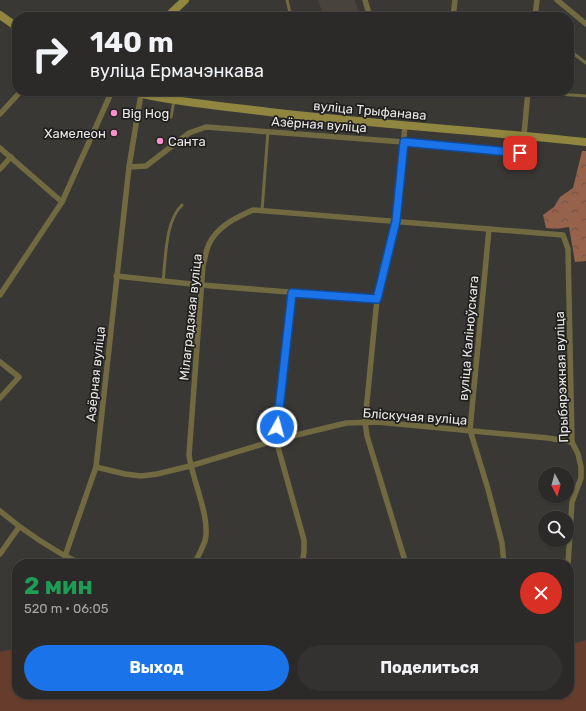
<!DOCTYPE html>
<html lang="ru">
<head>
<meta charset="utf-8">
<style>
  body { margin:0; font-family:Rubik,sans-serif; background:#333230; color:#f1f3f6; height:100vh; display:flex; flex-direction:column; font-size:15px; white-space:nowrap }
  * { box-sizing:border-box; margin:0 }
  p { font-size:13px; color:#a6a7a8 }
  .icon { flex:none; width:22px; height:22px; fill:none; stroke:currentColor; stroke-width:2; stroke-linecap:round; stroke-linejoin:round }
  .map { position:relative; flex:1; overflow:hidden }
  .details { position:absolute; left:12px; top:559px; width:562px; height:140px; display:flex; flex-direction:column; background:#2b2a28; border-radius:16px; box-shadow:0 1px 3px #0004,0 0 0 1px #474645 }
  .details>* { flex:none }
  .banner { position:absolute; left:12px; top:12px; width:562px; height:84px; border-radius:16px; box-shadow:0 1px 3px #0004,0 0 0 1px #474645; background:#2b2a28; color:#f1f3f6; overflow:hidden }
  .needle { width:26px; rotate:174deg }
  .buttons { position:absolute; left:538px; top:467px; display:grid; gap:8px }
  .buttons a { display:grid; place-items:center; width:36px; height:36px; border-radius:50%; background:#2b2a28; box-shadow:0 1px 3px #0004,0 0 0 1px #474645; font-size:20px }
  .pin { position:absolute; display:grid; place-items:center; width:34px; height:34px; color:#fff; margin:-17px; border-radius:8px; box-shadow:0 2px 6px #0006 }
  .me { position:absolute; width:44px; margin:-22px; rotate:7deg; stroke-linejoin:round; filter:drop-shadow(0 0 3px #0008) }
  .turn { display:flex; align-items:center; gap:14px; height:84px; padding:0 12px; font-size:18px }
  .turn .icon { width:52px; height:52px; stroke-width:2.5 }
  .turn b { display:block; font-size:28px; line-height:34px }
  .round { display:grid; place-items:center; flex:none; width:42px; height:42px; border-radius:21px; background:#333230 }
  .headline { display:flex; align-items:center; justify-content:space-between; height:68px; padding:0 12px }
  h1 { font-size:24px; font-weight:700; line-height:30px; color:#1e9e55 }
  .primary-button { display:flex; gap:8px; margin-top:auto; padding:8px 12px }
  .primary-button a { flex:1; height:46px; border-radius:24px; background:#1a73e8; color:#fff; font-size:16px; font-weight:700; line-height:46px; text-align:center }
  .primary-button a+a { background:#333230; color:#f1f3f6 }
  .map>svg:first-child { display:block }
</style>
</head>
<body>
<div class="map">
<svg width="586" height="711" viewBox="0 0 586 711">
  <defs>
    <pattern id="forest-crowns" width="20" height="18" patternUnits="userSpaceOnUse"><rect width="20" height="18" fill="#97624c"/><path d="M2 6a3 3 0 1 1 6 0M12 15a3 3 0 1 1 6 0" fill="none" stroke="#6e5449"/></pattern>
  </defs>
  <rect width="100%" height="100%" fill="#393835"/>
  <!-- built -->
  <polygon fill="#48443c" points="318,0 355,0 360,17 324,17"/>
  <!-- green -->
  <polygon fill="#663d2c" points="586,640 586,711 0,711 0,652 13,649 17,646 17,694 569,694 569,645"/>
  <!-- forest -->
  <polygon fill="url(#forest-crowns)" points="582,151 586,151 586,261 575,262 569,227 556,229 546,228 543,215 554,207 560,197 573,188"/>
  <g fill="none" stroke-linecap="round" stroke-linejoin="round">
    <!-- lane -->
    <g stroke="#716a40" stroke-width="3">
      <polyline points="287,0 291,17"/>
      <polyline points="569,50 586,63"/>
      <polyline points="528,92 586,96"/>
      <polyline points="171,117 174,101"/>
      <polyline points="262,211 268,131"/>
      <path d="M 163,281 C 166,258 165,221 182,205"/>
    </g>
    <!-- street -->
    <g stroke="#716a40" stroke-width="5.5">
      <polyline points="365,0 370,17"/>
      <polyline points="557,0 586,24"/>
      <polyline points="453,17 455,0"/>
      <polyline points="535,17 537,0"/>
      <polyline points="0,114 21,91"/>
      <polyline points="405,125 396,221 377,299 365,422 367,436 406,564"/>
      <polyline points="524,135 528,91"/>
      <polyline points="0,148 62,202"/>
      <polyline points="129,167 146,166 189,133 206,127 404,142 520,153"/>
      <polyline points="0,169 11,157"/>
      <polyline points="489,229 470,430 488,489 502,543 504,564"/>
      <polyline points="116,276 201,285 377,299"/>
      <polyline points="292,293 276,440 304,540 304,552 302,564"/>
      <polyline points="0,295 62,202 112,91"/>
      <polyline points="0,362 19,377 0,398"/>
      <polyline points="96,467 125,474 141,476 157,474 190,466 276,440 346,423 377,422 548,438 572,442"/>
      <path d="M 0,511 C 25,532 52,550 81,564"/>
      <polyline points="0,554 19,527"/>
      <polyline points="65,556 96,467 129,167 141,94"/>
      <path d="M 194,564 C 198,557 202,549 205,541 C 211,518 192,479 189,455 L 203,265 C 205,259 206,250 209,244 C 218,226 235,218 253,210 L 563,235 L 568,249 L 572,442 L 578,454 L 581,467 L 581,478 L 572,502 L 568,564"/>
    </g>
    <!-- secondary -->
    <g stroke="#91863f" stroke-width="8">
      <polyline points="0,15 17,27"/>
      <polyline points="167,17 185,0"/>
      <path d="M 129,91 C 175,102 222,106 269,112 C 375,124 481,131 586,142"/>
      <polyline points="174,99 174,91"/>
    </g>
  </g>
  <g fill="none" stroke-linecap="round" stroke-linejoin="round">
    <defs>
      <polyline id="route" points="277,427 292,293 377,299 396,221 404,142 520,153"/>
    </defs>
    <!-- route casing -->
    <use href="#route" stroke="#114b97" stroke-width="10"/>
    <!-- route -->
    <use href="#route" stroke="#1a73e8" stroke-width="7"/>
  </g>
  <!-- markers -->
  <g fill="#f890cc" stroke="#201f1e" stroke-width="1.5">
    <circle cx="114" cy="113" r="4"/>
    <circle cx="114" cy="133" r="4"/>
    <circle cx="160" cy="141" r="4"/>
  </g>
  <g text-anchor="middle" stroke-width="3.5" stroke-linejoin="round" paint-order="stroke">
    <!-- street labels -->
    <g font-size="13" fill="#eae9e8" stroke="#201f1e">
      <text transform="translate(370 110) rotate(5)" y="5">вуліца Трыфанава</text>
      <text transform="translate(319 124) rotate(4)" y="5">Азёрная вуліца</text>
      <text transform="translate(190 317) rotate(-84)" y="5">Мілаградзкая вуліца</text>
      <text transform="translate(468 338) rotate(-85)" y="5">вуліца Каліноўскага</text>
      <text transform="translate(95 374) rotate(-84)" y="5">Азёрная вуліца</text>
      <text transform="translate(561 377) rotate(-92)" y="5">Прыбярэжная вуліца</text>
      <text transform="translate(415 416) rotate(4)" y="5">Бліскучая вуліца</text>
    </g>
    <!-- poi labels -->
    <g font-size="13" fill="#eae9e8" stroke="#201f1e" text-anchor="start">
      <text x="122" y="118">Big Hog</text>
      <text x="106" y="138" text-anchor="end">Хамелеон</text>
      <text x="168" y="146">Санта</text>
    </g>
  </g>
</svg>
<div class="buttons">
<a><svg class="needle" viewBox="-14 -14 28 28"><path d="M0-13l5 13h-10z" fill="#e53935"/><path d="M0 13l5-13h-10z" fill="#a6a7a8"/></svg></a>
<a><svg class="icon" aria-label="search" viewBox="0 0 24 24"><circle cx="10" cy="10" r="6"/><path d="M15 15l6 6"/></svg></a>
</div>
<div class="pin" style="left:520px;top:153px;background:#d93025"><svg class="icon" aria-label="arrive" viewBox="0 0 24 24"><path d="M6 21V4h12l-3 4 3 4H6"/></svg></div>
<svg class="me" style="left:277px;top:427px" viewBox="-20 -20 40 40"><circle r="17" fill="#1a73e8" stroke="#fff" stroke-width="3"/><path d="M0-11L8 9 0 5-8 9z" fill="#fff"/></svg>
<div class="banner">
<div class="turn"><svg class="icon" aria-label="right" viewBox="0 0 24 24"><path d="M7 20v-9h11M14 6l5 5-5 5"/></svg><div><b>140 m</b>вуліца Ермачэнкава</div></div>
</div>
<section class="details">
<div class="headline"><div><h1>2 мин</h1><p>520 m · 06:05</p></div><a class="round" style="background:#d93025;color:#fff"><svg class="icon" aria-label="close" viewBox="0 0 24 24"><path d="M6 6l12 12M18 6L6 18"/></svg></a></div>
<div class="primary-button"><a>Выход</a><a>Поделиться</a></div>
</section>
</div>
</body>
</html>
